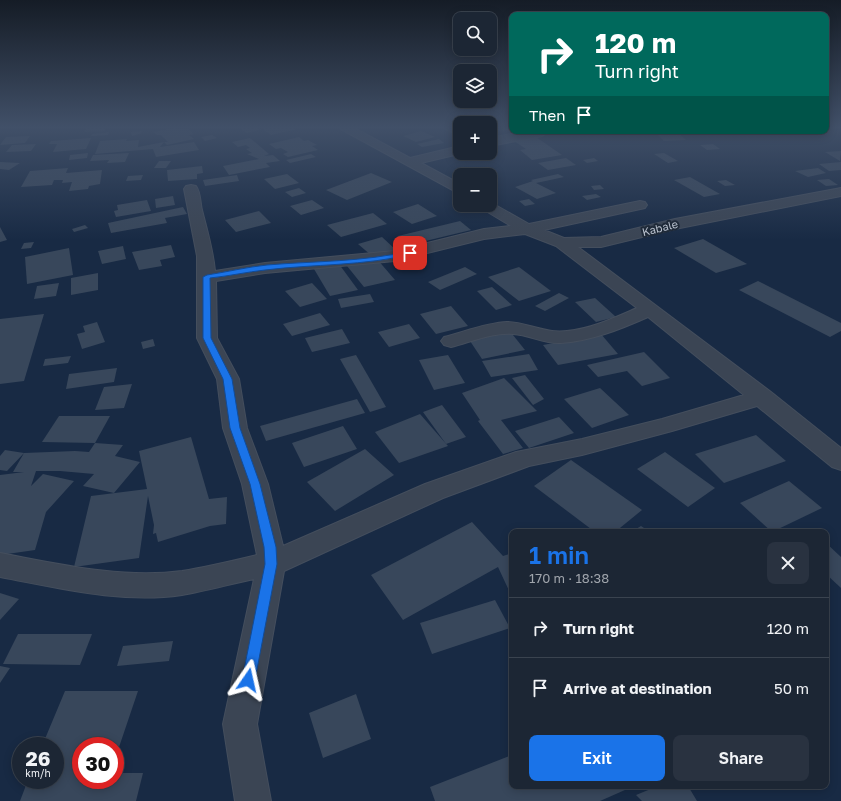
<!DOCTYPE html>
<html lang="en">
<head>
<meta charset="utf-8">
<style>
  body { margin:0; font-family:"Golos Text",sans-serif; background:#293240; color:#f1f3f6; height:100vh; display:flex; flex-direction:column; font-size:15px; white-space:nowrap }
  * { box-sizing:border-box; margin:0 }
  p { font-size:13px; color:#a0a5ac }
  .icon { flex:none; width:22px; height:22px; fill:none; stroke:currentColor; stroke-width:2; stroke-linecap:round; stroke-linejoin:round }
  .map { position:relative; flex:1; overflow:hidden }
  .sheet { position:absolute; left:509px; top:529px; width:320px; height:260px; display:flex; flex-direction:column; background:#1c2634; border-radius:8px; box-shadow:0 2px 10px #0003,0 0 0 1px #3a434f }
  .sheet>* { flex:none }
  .top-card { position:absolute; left:509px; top:12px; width:320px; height:122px; border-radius:8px; box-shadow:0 2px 10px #0003,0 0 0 1px #3a434f; background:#00695c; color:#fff; overflow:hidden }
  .controls { position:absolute; left:453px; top:12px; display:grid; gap:8px }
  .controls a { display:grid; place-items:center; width:44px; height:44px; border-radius:8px; background:#1c2634; box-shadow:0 2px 10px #0003,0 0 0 1px #3a434f; font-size:20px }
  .speed { position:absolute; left:12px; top:737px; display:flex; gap:8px; font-size:20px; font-weight:700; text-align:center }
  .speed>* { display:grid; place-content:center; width:52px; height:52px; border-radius:50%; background:#1c2634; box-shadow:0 2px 10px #0003,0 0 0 1px #3a434f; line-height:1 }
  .speed small { font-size:10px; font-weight:400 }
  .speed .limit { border:6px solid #d22; background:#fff; color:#111 }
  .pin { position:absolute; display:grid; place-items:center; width:34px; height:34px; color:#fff; margin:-17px; border-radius:8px; box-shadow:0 2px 6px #0006 }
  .me { position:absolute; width:44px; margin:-22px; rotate:11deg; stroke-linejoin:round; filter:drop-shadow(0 0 3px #0008) }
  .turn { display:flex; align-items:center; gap:14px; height:84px; padding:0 20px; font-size:18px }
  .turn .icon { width:52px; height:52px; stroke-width:2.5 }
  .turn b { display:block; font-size:28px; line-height:34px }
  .then { display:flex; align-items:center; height:38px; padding:0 20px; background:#0003; gap:8px; font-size:15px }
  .round { display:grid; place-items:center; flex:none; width:42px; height:42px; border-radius:8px; background:#293240 }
  .overview { display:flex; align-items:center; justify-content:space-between; height:68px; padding:0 20px }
  h1 { font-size:24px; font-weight:600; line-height:30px; color:#1a73e8 }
  .primary-button { display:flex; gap:8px; margin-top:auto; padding:8px 20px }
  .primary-button a { flex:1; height:46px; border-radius:8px; background:#1a73e8; color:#fff; font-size:16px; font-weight:600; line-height:46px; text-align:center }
  .primary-button a+a { background:#293240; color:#f1f3f6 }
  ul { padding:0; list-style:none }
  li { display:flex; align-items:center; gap:12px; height:60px; padding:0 20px; border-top:1px solid #3a434f }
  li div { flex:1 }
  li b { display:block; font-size:15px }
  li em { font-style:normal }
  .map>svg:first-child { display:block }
</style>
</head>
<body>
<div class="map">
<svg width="841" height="801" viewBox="0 0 841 801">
  <rect width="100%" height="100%" fill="#263345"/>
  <!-- water -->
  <path fill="#182a44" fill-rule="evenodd" d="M 0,128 L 460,128 L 460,153 L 490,153 L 490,128 L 512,128 L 512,131 L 826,131 L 826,128 L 841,128 L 841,801 L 0,801 ZM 460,175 L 490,175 L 490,205 L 460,205 ZM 512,532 L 826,532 L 826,786 L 512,786 ZM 21,746 L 55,746 L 55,780 L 21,780 ZM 81,746 L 115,746 L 115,780 L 81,780 Z"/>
  <!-- building -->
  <g fill="#38475b">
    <polygon points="86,128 106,128 105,131 84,132"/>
    <polygon points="173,128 188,129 194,134 189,135 194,139 167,145 164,142 168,142 161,135 157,135 153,132"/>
    <polygon points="238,128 259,128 262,129 247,133"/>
    <polygon points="261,128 296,128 297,129 271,135"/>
    <polygon points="442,128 460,128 460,138"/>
    <polygon points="495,128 512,128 512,129 503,132"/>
    <polygon points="141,131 142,133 132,136 131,132"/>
    <polygon points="421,131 435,137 416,142 403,136"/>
    <polygon points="109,132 108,135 91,136 92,134"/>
    <polygon points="677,132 686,140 664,141 656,133"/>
    <polygon points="212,135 217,138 205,141 201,137"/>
    <polygon points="30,136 25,143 0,145 6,137"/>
    <polygon points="299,137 304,141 308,140 317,145 312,146 318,150 288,157 283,154 288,152 281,148 276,149 269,144"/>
    <polygon points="536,137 562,155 532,160 520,150 526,149 514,141"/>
    <polygon points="91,138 86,149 53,152 57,144 49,144 51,141"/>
    <polygon points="250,138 269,154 264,156 273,155 280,161 266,163 270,167 229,175 223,166 259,159 247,154 252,153 246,149 250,148 246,145 238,147 232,142"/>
    <polygon points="127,139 126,141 139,140 138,147 164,142 160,147 194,142 199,150 156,157 153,149 95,154 100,141"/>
    <polygon points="439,139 444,143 422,147 417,144"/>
    <polygon points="36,144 31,151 6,152 12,145"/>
    <polygon points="713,144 720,149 707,150 700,145"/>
    <polygon points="841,151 840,161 825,152"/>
    <polygon points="88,153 87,158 69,160 70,155"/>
    <polygon points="129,153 125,162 107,163 109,160 90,161 93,155"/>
    <polygon points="664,153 678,161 668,163 654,154"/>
    <polygon points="311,154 316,157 290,163 286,160"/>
    <polygon points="566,158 576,165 548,170 538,163"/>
    <polygon points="594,158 598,161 587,163 583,160"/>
    <polygon points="159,161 171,161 166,168 154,168"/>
    <polygon points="0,162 20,163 9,170 0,169"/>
    <polygon points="841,162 841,170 829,171 819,164"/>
    <polygon points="202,166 203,173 197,174 197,179 168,181 167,170"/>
    <polygon points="68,168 66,173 102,170 100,184 89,186 88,189 69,191 72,182 62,183 63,180 54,180 52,185 21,187 30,171"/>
    <polygon points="818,168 826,173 808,177 795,171"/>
    <polygon points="371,173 392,182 347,200 326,190"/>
    <polygon points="287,174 299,183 275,189 264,179"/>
    <polygon points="558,174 564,177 536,183 556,193 537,199 515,187 533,181 531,180"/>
    <polygon points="143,175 141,180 126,181 128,176"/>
    <polygon points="237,175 239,181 205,186 203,180"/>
    <polygon points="690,177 720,194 704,197 674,180"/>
    <polygon points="829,179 838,185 826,186 817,180"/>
    <polygon points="726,180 735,185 725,186 717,181"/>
    <polygon points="600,185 604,189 594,190 591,186"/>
    <polygon points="299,188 306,193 292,197 285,192"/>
    <polygon points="596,194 601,197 587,200 582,196"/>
    <polygon points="173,196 175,205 156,208 155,199"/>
    <polygon points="529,199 535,204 525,206 519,201"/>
    <polygon points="147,200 151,211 116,217 114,211 118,210 117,205"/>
    <polygon points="312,200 324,208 301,215 290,206"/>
    <polygon points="418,204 437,216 412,224 393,212"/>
    <polygon points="183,207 187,214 165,218 167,223 111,233 108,223"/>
    <polygon points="259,211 271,223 236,232 225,220"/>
    <polygon points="373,213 387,224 341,237 327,225"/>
    <polygon points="460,221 471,230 409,245 398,236"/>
    <polygon points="85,225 88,228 74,232 72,229"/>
    <polygon points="0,227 7,240 0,242"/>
    <polygon points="382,237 396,250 372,256 358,244"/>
    <polygon points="703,239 747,264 716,273 674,248"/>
    <polygon points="34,242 31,248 21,249 24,243"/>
    <polygon points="171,245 175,257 160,260 162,266 139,270 132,252"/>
    <polygon points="123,246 126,259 102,264 98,251"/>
    <polygon points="69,248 73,275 27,284 25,257"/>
    <polygon points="377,259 395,280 364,287 347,266"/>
    <polygon points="339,264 358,290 330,296 314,269"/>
    <polygon points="465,267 477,274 440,290 428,282"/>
    <polygon points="519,267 551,291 519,301 488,277"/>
    <polygon points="98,273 98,290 71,295 71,278"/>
    <polygon points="758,281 841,323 841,331 830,337 739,290"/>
    <polygon points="59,283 56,296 34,299 37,286"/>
    <polygon points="312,283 327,299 300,307 285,291"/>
    <polygon points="492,287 512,305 496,310 477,291"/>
    <polygon points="559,293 569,298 545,311 535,306"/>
    <polygon points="370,294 374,302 341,308 338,299"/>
    <polygon points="595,298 616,317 596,322 575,302"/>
    <polygon points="451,306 468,326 436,334 420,314"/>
    <polygon points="320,313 330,325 292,336 283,324"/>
    <polygon points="44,314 24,381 0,384 0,319"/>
    <polygon points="97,322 105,342 82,349 77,334 85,332 83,326"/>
    <polygon points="409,324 420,338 389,347 378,332"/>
    <polygon points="342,329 350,343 312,352 305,338"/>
    <polygon points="509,330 525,350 482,359 468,338"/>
    <polygon points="601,334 618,354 558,365 543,345"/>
    <polygon points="153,339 155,346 143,349 141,342"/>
    <polygon points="644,352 670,378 642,386 627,371 598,377 587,365"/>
    <polygon points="529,354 538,370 491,377 482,361"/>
    <polygon points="356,355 386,407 370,412 340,359"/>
    <polygon points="448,355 465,383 434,390 419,360"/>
    <polygon points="71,356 68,363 43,366 45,359"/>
    <polygon points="117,368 114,382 66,389 69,374"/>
    <polygon points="525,375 544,399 533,405 512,378"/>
    <polygon points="504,378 537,411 501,420 523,448 503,454 478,421 480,420 462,393"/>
    <polygon points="132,384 124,408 95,410 104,387"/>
    <polygon points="600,388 629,415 592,428 564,399"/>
    <polygon points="357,399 365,413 266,441 260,426"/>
    <polygon points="442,405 466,437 446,444 423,412"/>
    <polygon points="420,414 448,446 399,463 375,432"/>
    <polygon points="59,416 110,416 95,443 42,442"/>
    <polygon points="559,417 574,433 529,448 515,431"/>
    <polygon points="343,426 357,449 304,467 292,443"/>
    <polygon points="756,435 786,461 724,483 695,454"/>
    <polygon points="191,437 209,499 227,497 226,524 210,526 158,542 156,533 153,534 154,525 148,496 139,558 74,567 91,496 147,489 139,451"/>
    <polygon points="95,443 123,445 115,456 140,462 114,493 83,486 94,474 60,471 36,471 31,486 43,474 74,481 46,512 35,550 0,555 0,475 24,472 13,472 24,453 7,471 0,470 0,456 5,450 24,453 75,451 89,452"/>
    <polygon points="365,449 394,475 335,511 307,482"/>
    <polygon points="665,452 715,488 688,507 637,469"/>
    <polygon points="571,460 642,510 615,532 595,532 534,486"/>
    <polygon points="789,481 822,508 772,532 740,503"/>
    <polygon points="472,522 503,556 512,553 512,597 498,567 403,620 371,575"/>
    <polygon points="641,526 650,532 631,532"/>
    <polygon points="826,543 841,557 841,588 826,574"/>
    <polygon points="0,593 19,599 0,620"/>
    <polygon points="495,600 510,628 432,654 420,623"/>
    <polygon points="18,634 92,634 80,665 3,664"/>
    <polygon points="173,641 169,661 117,666 123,646"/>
    <polygon points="0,666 10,668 0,683"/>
    <polygon points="65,691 138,691 115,759 115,746 81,746 81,780 115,780 115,773 143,773 136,801 20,801 28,780 55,780 55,746 42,746"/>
    <polygon points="356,694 371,739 323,758 309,713"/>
    <polygon points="512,755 512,786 634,786 600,801 435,801 430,787"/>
    <polygon points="658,786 688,786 697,801 642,801 636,795"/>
  </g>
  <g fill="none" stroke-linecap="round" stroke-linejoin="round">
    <defs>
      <g id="minor">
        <polygon points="339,128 354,128 410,158 460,146 460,153 463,153 421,163 460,184 460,194"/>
        <polygon points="528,131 548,132 542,136 490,146 490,138"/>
        <path d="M 191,185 L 196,186 C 201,193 200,202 202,210 C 207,230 213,249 215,271 L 265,263 L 395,251 L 484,229 L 511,226 L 481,208 L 479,205 L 490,205 L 490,202 L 529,224 L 640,201 L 645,202 L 647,205 L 645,208 L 544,230 L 564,238 L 601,237 L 675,219 L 841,188 L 841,196 L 675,229 L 601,247 L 578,247 L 771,392 L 841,448 L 841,470 L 832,467 L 757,406 L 672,431 L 582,455 L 529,466 L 443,498 L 284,571 L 257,724 L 271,801 L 235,801 L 223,724 L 254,579 C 230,584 206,591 182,595 C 122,604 59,588 0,577 L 0,553 C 59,564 121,579 182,571 C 207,567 232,561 257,555 L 242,484 L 223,428 L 217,379 L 197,338 L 197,256 L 184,189 L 186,186 ZM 525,234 L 556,246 L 637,308 C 611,319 581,334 552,331 C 536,329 522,322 507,322 C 486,323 464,332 444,337 L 441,341 L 444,345 L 451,347 C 471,342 493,332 513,334 C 530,335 544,344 561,343 C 591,341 621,329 648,317 L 744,395 L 662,419 L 582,439 L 516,452 L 425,484 L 283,546 L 268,484 L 247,428 L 239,379 L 217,338 L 216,281 L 265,273 L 395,261 L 484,239 Z"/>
      </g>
    </defs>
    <!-- minor casing -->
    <use href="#minor" stroke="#444e5d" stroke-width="2"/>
    <!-- minor -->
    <use href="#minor" fill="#3b4554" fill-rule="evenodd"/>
  </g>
  <!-- sky -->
  <linearGradient id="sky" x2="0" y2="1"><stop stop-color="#151c26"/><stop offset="0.53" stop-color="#415068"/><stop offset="1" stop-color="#415068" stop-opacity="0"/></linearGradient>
  <rect width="841" height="240" fill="url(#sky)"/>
  <!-- route -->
  <path fill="#1a73e8" stroke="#114b97" d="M 410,251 L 413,251 L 413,254 C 364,266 314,264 265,270 C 247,272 229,276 210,278 L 211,338 L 232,379 L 240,428 L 260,484 L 276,547 L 277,564 L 255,680 L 253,685 L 248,687 L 244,685 L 242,680 L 265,564 L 264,547 L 250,484 L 230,428 L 223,379 L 203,338 L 203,277 L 207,275 C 227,272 247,267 267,265 C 315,261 364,262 410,251 Z"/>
  <g text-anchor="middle" stroke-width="4" stroke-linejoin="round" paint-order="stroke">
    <!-- far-street labels -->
    <g font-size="11" fill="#b8c0cd" stroke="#1f2a39">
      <text transform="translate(660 228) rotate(-14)" y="4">Kabale</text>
    </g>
  </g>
</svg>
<div class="controls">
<a><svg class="icon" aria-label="search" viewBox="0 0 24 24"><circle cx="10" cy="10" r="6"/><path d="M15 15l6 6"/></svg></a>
<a><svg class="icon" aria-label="layers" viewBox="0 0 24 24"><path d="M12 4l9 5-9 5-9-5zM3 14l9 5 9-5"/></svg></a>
<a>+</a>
<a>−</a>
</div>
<div class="speed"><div>26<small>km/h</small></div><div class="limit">30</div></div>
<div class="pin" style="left:410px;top:253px;background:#d93025"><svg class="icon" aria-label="arrive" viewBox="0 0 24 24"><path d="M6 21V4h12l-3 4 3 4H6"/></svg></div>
<svg class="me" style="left:248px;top:680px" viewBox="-20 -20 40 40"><path d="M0-17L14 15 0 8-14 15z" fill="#1a73e8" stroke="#fff" stroke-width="4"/></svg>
<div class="top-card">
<div class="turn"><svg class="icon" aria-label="right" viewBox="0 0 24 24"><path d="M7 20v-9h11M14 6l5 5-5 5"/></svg><div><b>120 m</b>Turn right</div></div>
<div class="then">Then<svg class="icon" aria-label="arrive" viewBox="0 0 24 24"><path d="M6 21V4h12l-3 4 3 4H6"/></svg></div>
</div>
<section class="sheet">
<div class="overview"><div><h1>1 min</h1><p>170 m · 18:38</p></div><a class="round"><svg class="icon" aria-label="close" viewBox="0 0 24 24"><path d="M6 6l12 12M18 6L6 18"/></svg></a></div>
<ul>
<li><svg class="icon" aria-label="right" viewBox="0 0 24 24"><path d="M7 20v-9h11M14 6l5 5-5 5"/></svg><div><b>Turn right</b></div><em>120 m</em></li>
<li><svg class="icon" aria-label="arrive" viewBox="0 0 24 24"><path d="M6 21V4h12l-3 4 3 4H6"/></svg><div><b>Arrive at destination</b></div><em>50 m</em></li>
</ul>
<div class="primary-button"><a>Exit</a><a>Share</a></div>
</section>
</div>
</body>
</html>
